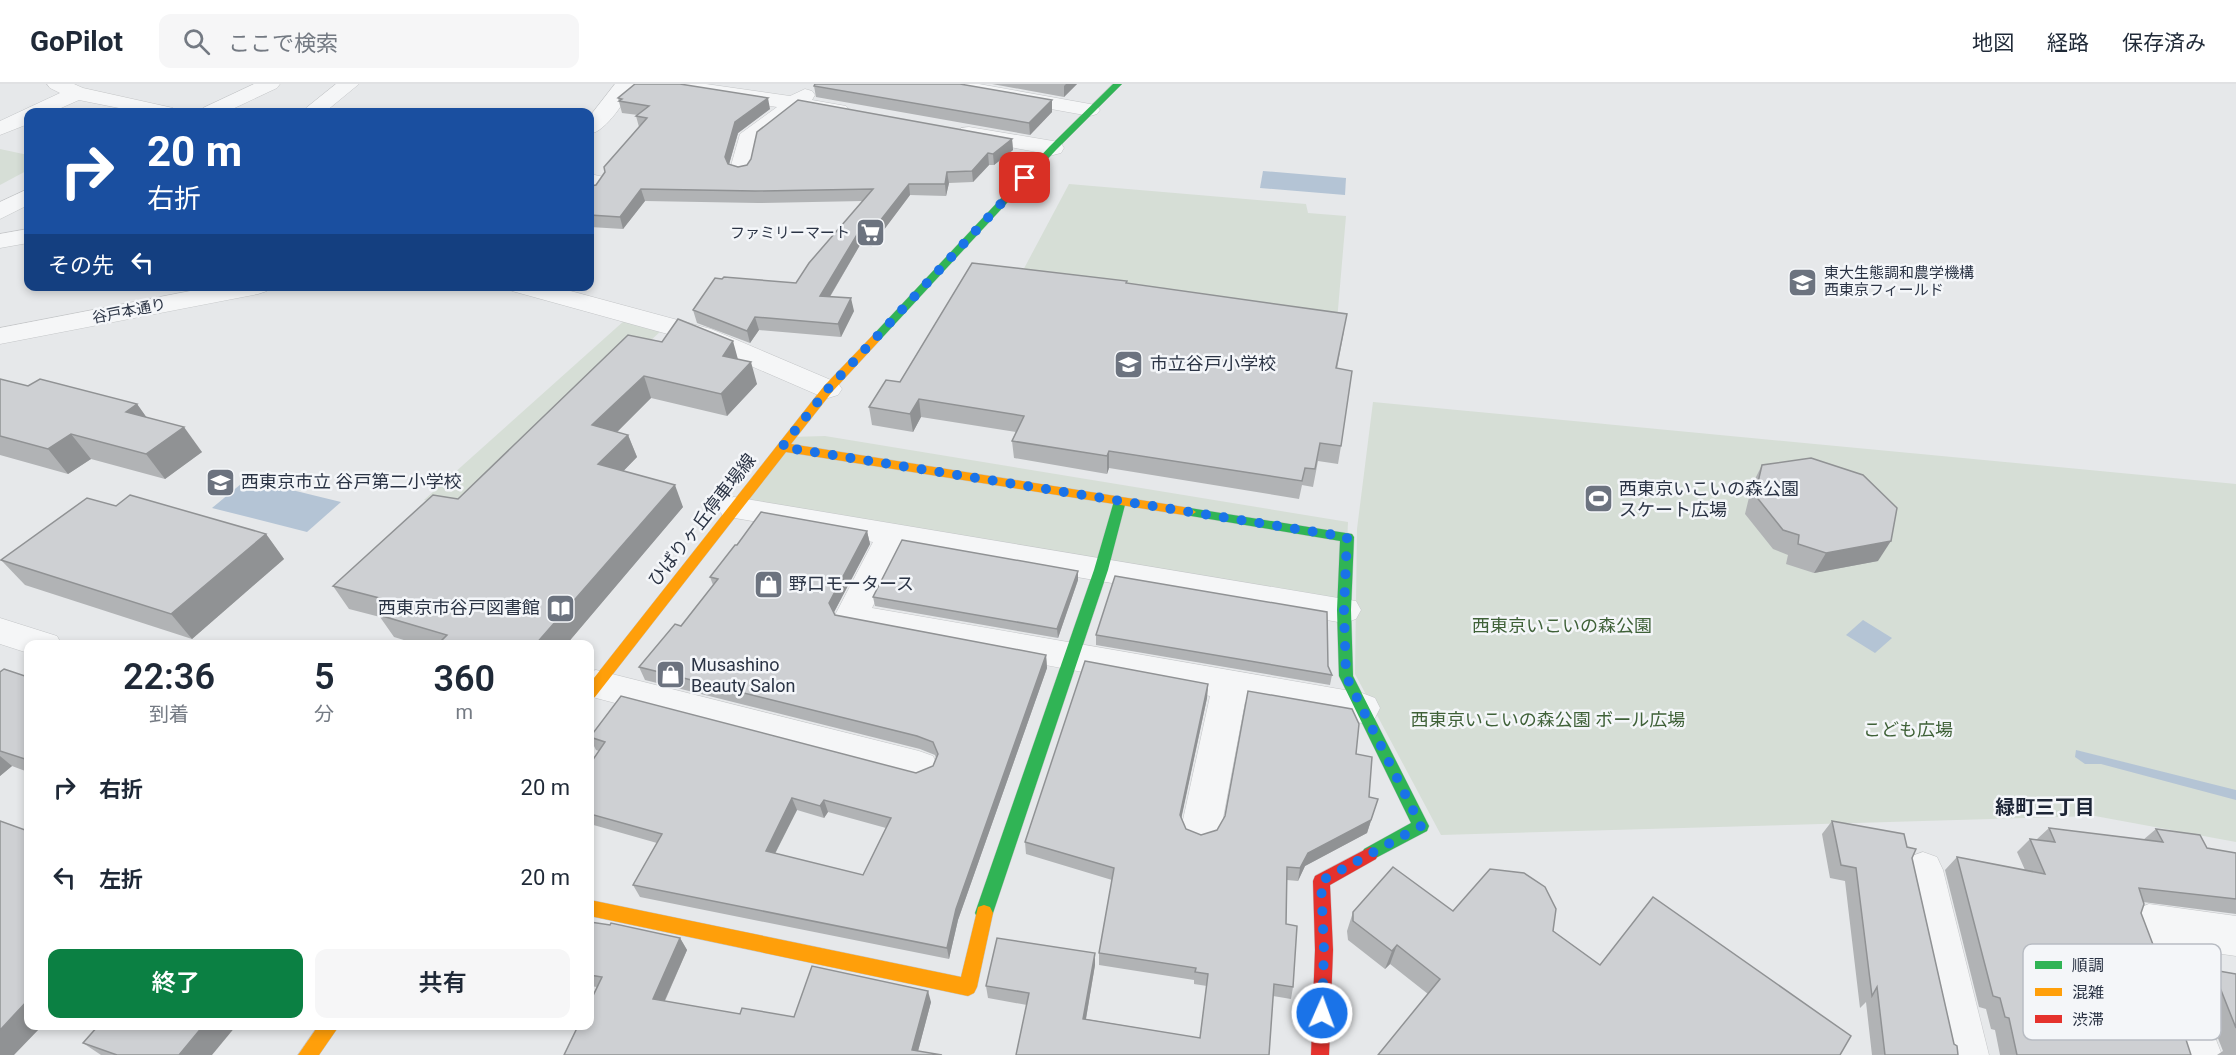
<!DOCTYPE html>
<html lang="ja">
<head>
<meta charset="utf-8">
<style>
  body { margin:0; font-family:Roboto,"Noto Sans JP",sans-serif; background:#f6f6f7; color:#1f2937; height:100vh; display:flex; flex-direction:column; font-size:22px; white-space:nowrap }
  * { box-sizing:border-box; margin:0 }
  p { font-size:20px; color:#747a83 }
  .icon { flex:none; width:33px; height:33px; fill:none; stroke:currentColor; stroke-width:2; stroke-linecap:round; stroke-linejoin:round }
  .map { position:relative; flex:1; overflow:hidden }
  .side { position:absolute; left:24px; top:556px; width:570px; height:390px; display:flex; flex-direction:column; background:#fff; border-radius:12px; box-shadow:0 3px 9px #0003 }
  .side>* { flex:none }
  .guide { position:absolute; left:24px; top:24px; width:570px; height:183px; border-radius:12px; box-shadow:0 3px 9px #0003; background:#1a4fa0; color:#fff; overflow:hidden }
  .pin { position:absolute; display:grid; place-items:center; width:51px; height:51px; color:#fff; margin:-26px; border-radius:12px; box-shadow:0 3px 9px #0006 }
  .me { position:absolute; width:66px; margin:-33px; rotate:2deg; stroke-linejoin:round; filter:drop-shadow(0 0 4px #0008) }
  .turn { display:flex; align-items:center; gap:21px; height:126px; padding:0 24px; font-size:27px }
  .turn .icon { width:78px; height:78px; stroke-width:2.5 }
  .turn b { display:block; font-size:42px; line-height:51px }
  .then { display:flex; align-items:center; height:57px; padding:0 24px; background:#0003; gap:12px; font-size:22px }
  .eta { display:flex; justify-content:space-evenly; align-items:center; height:102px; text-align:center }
  .eta b { font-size:36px; font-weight:600; line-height:42px }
  .action { display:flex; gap:12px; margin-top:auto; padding:12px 24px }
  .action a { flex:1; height:69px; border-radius:12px; background:#0b8043; color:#fff; font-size:24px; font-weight:600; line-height:69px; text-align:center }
  .action a+a { background:#f6f6f7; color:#1f2937 }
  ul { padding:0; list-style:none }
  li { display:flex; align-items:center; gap:18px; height:90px; padding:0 24px }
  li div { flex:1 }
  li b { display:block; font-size:22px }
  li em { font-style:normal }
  header { display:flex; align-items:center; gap:36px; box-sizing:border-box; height:84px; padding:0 30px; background:#fff; border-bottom:2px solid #e0e1e3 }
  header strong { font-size:28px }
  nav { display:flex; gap:33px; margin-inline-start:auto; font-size:21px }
  .search { width:420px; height:54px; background:#f6f6f7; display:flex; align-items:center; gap:15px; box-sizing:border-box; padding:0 21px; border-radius:12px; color:#747a83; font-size:22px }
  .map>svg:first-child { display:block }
</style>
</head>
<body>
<header>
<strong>GoPilot</strong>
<div class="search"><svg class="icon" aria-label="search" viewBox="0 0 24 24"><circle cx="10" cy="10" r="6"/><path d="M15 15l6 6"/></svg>ここで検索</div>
<nav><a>地図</a><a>経路</a><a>保存済み</a></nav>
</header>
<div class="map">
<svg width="2236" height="971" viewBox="0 0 2236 971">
  <rect width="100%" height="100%" fill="#e6e8ea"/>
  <!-- green -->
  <g fill="#d6ded6">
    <polygon points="0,65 28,71 28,86 0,101"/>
    <polygon points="1069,100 1306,120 1308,129 1346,132 1337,237 1020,192"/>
    <polygon points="625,236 663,245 467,428 424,416"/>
    <polygon points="1373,318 2236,400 2236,758 2095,732 1441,751 1355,590 1357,445"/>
    <polygon points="825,352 1348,438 1344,526 734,424 790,353"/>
  </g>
  <!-- water -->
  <g fill="#b4c4d5">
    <polygon points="1263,87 1346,94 1345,111 1260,104"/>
    <polygon points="247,395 341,418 307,448 212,424"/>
    <polygon points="1863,536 1892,554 1875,569 1846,551"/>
    <polygon points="2076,666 2236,706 2236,716 2101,680 2085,680 2075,673"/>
  </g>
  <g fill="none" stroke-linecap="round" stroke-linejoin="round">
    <defs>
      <g id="street">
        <polygon points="47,0 74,0 83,4 173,24 176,28 139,28 79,16 52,28 28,28 28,40 0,51 0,37 60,9 50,4"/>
        <polygon points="254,0 280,0 277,4 226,28 200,28 203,24"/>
        <polygon points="336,0 359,0 325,28 303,28 306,24"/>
        <path d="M 615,0 L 635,0 C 626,15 607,47 590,50 L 590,32 Z"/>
        <polygon points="655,0 706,0 790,12 805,5 812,7 815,11 812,16 846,22 849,26 846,30 839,32 798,26 758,58 752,85 749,90 741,92 733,90 730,85 740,50 777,23 665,6 658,4"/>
        <polygon points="935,0 979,0 1090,20 1097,22 1100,26 1097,30 1090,32 945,6 938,4"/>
        <polygon points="969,43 1053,57 1061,59 1064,64 1061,69 1053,71 961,54 958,49 961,44"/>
        <polygon points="590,90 604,93 607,98 598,111 590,113"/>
        <polygon points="28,105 28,121 0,135 0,118"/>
        <polygon points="28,145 28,159 0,164 0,150"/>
        <polygon points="216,202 270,202 267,207 258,210 0,260 0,244"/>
        <polygon points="509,202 552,202 711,245 838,299 842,305 838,311 828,314 818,311 693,257 512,207"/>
        <polygon points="734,413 1356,517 1361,526 1356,535 1344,539 902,463 872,524 1362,609 1375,614 1380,624 1375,634 1362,639 1245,618 1221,745 1215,757 1201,762 1187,757 1181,745 1210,612 839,542 834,533 873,458 723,432 718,424 723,416"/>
        <polygon points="0,534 57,552 62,561 28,561 28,569 0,560"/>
        <polygon points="596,586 919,667 933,672 938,683 933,694 919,699 596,614 590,612 590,588"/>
        <polygon points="1923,768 1937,773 1943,786 1989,971 1943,971 1903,786 1909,773"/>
        <polygon points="2149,820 2236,832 2236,872 2180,864 2222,971 2176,971 2128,840 2134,826"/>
      </g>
      <g id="fast">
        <polygon points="1113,0 1122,0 1056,66 881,255 873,255 873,251 1050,62"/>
        <polygon points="1120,413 1126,417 1108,486 993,829 990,835 984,837 978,835 975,829 1094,486 1114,417"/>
        <polygon points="1190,424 1352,450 1354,453 1351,526 1353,592 1429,742 1427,747 1370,777 1364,775 1362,770 1364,765 1411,739 1339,592 1337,526 1340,457 1185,431 1184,428 1185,425"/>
      </g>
      <g id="slow">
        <polygon points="877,250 881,251 881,255 832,308 791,360 1190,424 1196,428 1190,432 786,368 595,613 590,615 590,599 824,302 873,251"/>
        <polygon points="590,816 961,893 978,823 984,821 990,823 993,829 977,903 974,909 968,912 590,832"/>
        <polygon points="318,942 339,942 319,971 298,971"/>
      </g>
      <polygon id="jam" points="1370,763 1376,765 1378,770 1376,775 1330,801 1333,866 1329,971 1311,971 1315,866 1313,797 1315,792"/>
    </defs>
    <!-- street casing -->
    <use href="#street" stroke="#c4c6c8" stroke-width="1"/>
    <!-- fast casing -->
    <use href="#fast" stroke="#c4c6c8" stroke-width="1"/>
    <!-- slow casing -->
    <use href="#slow" stroke="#c4c6c8" stroke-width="1"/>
    <!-- jam casing -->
    <use href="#jam" stroke="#c4c6c8" stroke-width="1"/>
    <!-- street -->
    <use href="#street" fill="#f5f6f7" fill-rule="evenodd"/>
    <!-- fast -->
    <use href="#fast" fill="#30b455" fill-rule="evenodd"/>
    <!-- slow -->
    <use href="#slow" fill="#ff9f0a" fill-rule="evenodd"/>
    <!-- jam -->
    <use href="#jam" fill="#e5322d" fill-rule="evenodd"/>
  </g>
  <!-- wall -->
  <g fill="#b1b3b5" fill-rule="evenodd">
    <polygon points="992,0 1077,0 1064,13"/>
    <polygon points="814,2 1052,28 1030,51 816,13"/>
    <polygon points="618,14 770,25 738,49 729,80 738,83 1012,55 1013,66 994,81 989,81 973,98 949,99 946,112 910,111 871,163 860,161 830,213 854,227 841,253 759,246 750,259 697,239 693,226 796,199 863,117 758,119 645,117 623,145 590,143 590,102 596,101 639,43 636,32 638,31 622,29"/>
    <polygon points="1127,199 1344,247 1337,285 1341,362 1338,380 1318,377 1313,403 1302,401 1299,415 1109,384 1107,390 1014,374 1012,357 1016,348 921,333 913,348 872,341 869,323 900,298"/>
    <polygon points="628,251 737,275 757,300 727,332 651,314 617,348 628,351 637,373 623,387 683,423 566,561 420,561 394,553 380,533 349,525 333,502 458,415"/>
    <polygon points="0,295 28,302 137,320 146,333 202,368 165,395 91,375 68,390 0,371"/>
    <polygon points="1762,381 1878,477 1814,489 1786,480 1788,471 1773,465 1745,430 1752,401"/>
    <polygon points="116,422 266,450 284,475 192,555 25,501 1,476"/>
    <path d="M 867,447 L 870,460 L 834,528 L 835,531 L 1046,571 L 1047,584 L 958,836 L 949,875 L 640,813 L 633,801 L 657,759 L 590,740 L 590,680 L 599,667 L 596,666 L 590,654 L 916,689 L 933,682 L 936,674 L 935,671 L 920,665 L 645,596 L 639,583 L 681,542 L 713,501 L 710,493 L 737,461 ZM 797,726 L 824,734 L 828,728 L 886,744 L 863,791 L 775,770 Z"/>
    <polygon points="1078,496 1058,554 875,522 873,513"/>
    <polygon points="1096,551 1328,582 1332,591 1330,601 1096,561"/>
    <polygon points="0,588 28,593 28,688 12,682 0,692"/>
    <polygon points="1208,600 1207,614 1181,734 1186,745 1201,751 1217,746 1356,670 1369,713 1378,715 1367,749 1305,782 1298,797 1287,796 1286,840 1293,903 1291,915 1273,912 1269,971 1016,971 1027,921 988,914 986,902 1095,881 1086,935 1200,954 1207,902 1194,900 1194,896 1099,881 1099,869 1112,796 1026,770 1025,758"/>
    <polygon points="1832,737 1907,763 1912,774 1954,960 1958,971 1872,971 1866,918 1860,924 1845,797 1830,794 1822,750"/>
    <polygon points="2049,744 2143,756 2156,745 2207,764 2236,769 2236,830 2143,818 2141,829 2191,971 2000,971 1995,946 1991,945 1986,925 1979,923 1945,786 1957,773 2025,786 2017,768 2030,755 2036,756"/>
    <polygon points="1453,827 1553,847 1600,881 1851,952 1428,910 1390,880 1385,885 1348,856 1347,847 1353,828"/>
    <polygon points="590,838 680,854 687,866 665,917 740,930 794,933 931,918 918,967 564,971 597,903 590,902"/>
    <polygon points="2213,886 2236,890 2236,971 2217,971 2223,967 2196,898"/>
    <polygon points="83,959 212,971 101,971"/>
  </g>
  <!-- shaded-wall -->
  <g fill="#909294">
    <polygon points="1066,0 1077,0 1064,13 1064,2"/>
    <polygon points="768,14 770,25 738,49 728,84 725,73 735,38"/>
    <polygon points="1052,16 1052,28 1030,51 1029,39"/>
    <polygon points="1012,55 1013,66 994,81 993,70"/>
    <polygon points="988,69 989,81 973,98 972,87"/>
    <polygon points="947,88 949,99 946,112 945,100"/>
    <polygon points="909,100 910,111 871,163 869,151"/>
    <polygon points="641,105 645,117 623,145 620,133"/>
    <polygon points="858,149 860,161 823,224 820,212"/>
    <polygon points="851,214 854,227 841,253 838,240"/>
    <polygon points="755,233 759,246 750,259 747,247"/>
    <polygon points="733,257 739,279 723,272"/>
    <polygon points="751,278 757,300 727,332 721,310"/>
    <polygon points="644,292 651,314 601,364 592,341"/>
    <polygon points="919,315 921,333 913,348 910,330"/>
    <polygon points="137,320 155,345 126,328"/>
    <polygon points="184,343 202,368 165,395 146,370"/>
    <polygon points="71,350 91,375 68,390 48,365"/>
    <polygon points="628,351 637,373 608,403 598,380"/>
    <polygon points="1109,367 1109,384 1107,390 1107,372"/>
    <polygon points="675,401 683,423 566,561 535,561"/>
    <polygon points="867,447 870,460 832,532 829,519"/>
    <polygon points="266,450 284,475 192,555 171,530"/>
    <polygon points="1891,457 1878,477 1814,489 1826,469"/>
    <polygon points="1078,487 1078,496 1058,554 1057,545"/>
    <polygon points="1046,571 1047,584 958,836 949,875 947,864 956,825"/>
    <polygon points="1208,600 1207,614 1179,745 1180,731"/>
    <polygon points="0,672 12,682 0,692"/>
    <polygon points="792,714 797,726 770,779 766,767"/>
    <polygon points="1378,715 1367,749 1305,782 1298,797 1300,784 1308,769"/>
    <polygon points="824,716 828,728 824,734 820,722"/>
    <polygon points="680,854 687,866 660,927 653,915"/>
    <polygon points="1397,861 1390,880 1385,885 1392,867"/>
    <polygon points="1095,869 1095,881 1084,946 1083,935"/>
    <polygon points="928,907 931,918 917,971 912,966"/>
    <polygon points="28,916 28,942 42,942 14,971 0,971 0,946"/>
    <polygon points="203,942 236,942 212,971 179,971"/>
  </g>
  <!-- building -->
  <g fill="#ced0d3" stroke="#909294" stroke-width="1.5" fill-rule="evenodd">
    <polygon points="635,0 680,0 768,14 735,38 725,73 728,80 738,83 747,81 751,75 757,48 798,16 1012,55 993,70 988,69 972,87 947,88 945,100 909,100 869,151 858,149 820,212 851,214 838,240 755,233 747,247 693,226 715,194 722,195 724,193 796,199 809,179 873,105 755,107 641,105 620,133 590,131 590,102 596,101 605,88 604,83 647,34 636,32 649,22 619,17 622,15 618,14"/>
    <polygon points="815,0 960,0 1052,16 1029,39 814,2"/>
    <polygon points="972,179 1127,197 1126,199 1347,230 1336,284 1352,287 1341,362 1320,359 1315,385 1305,384 1302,397 1109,367 1107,372 1012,357 1024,332 919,315 910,330 869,323 886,296 900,298"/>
    <polygon points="678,235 733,257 723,272 751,278 721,310 644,292 592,341 628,351 598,380 675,401 535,561 437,561 447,551 379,531 391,517 333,502 433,411 458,415 628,251 662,258"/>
    <polygon points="0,295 28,302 40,295 137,320 126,328 184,343 146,370 71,350 48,365 0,352"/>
    <polygon points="1811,374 1863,391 1897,424 1891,457 1826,469 1798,460 1799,451 1783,446 1755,411 1762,381"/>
    <polygon points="130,411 266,450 171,530 1,476 87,414 116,422"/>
    <path d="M 761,428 L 867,447 L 829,519 L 835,531 L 1046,571 L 956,825 L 947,864 L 633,801 L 662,750 L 590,730 L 590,680 L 605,658 L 590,653 L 621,612 L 916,689 L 933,682 L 938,670 L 933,658 L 917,652 L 639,583 L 675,540 L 681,542 L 718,495 L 710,493 L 735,461 L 737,461 ZM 792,714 L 820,722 L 824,716 L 891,734 L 863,791 L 766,767 Z"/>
    <polygon points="902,456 1078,487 1057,545 873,513"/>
    <polygon points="1115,492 1327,528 1328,582 1332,591 1096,551"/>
    <polygon points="1085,577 1208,600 1180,731 1186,745 1201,751 1217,746 1225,732 1248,607 1352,625 1359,640 1356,670 1372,673 1369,713 1378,715 1371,736 1308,769 1300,784 1287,783 1286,840 1297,842 1293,903 1274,900 1269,971 1016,971 1029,909 986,902 997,854 1095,869 1083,935 1200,954 1208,890 1195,888 1196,884 1099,869 1114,784 1025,758"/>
    <polygon points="4,585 28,593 28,676 0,667 0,588"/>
    <polygon points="0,737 28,747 28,916 0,946"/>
    <polygon points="1832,737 1904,750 1907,763 1916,765 1912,774 1954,960 1957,962 1958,971 1885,971 1877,903 1872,912 1856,784 1841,781"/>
    <polygon points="2049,744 2163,758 2156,745 2200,751 2207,764 2236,769 2236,815 2139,804 2144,820 2141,829 2168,900 2191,971 2017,971 2009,934 2005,933 2000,914 1993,912 1957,773 2045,790 2030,755 2055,758"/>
    <polygon points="1393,783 1453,827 1490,785 1524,789 1545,803 1556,825 1553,847 1600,881 1653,813 1851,952 1840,971 1378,971 1440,895 1397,861 1392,867 1353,837 1353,828"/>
    <polygon points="590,838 610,841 611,839 680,854 653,915 740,930 742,924 794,933 812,882 928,907 912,966 942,971 564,971 578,942 590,942 590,918 602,893 590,891"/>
    <polygon points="2213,886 2236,890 2236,944"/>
    <polygon points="98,942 203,942 179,971 117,971 83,959"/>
  </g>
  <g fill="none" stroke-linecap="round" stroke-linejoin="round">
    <!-- route -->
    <polyline stroke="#1a73e8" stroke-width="10" stroke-dasharray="0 18" points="1025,94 828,305 782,363 1347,453 1344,526 1346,592 1421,742 1321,797 1324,866 1322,929"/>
  </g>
  <!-- icons -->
  <defs>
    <symbol id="supermarket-square" viewBox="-11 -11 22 22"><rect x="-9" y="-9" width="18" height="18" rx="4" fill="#6c737f" stroke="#f4f6f9"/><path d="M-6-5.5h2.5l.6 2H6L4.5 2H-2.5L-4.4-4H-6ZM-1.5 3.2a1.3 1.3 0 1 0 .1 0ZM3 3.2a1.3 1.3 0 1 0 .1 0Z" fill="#fff"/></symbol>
    <symbol id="university-square" viewBox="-11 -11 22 22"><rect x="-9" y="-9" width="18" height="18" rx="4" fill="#6c737f" stroke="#f4f6f9"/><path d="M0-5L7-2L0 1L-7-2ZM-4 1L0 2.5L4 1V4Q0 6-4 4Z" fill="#fff"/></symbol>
    <symbol id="school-square" viewBox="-11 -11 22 22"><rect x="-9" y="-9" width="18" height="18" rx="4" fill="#6c737f" stroke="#f4f6f9"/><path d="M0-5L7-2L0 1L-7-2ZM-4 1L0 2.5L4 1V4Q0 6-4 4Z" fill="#fff"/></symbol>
    <symbol id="stadium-square" viewBox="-11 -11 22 22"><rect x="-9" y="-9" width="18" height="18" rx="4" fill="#6c737f" stroke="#f4f6f9"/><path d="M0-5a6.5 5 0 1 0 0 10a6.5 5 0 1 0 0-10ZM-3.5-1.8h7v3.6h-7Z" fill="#fff"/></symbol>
    <symbol id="shop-square" viewBox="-11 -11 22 22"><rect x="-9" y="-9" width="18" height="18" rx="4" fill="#6c737f" stroke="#f4f6f9"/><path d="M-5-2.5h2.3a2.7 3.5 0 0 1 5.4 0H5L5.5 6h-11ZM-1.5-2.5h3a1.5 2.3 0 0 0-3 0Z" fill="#fff"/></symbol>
    <symbol id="library-square" viewBox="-11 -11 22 22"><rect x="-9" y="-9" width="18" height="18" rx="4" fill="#6c737f" stroke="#f4f6f9"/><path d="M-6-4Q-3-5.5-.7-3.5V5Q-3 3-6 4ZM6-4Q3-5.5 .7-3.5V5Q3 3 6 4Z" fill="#fff"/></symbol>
  </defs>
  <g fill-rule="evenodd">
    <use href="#supermarket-square" x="854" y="132" width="33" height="33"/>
    <use href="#university-square" x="1786" y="182" width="33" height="33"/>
    <use href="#school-square" x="1112" y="264" width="33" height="33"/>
    <use href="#school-square" x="204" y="382" width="33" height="33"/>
    <use href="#stadium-square" x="1582" y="398" width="33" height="33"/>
    <use href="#shop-square" x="752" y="484" width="33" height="33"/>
    <use href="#library-square" x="544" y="508" width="33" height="33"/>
    <use href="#shop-square" x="654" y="574" width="33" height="33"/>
  </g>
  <g text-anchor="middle" stroke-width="5" stroke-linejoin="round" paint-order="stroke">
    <!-- far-poi labels -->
    <g font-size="15" fill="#2b3445" stroke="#f4f6f9" text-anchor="end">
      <text x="850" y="154">ファミリーマート</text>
      <text x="1824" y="194" text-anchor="start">東大生態調和農学機構<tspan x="1824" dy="17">西東京フィールド</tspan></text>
    </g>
    <!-- far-street labels -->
    <g font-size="15" fill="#2b3445" stroke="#f4f6f9">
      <text transform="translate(129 227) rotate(-11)" y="5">谷戸本通り</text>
    </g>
    <!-- poi labels -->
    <g font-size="18" fill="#2b3445" stroke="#f4f6f9" text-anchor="start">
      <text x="1150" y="286">市立谷戸小学校</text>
      <text x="241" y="404">西東京市立 谷戸第二小学校</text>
      <text x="1619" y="411">西東京いこいの森公園<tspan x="1619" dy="21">スケート広場</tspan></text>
      <text x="789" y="506">野口モータース</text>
      <text x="540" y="530" text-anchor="end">西東京市谷戸図書館</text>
      <text x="691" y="587">Musashino<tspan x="691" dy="21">Beauty Salon</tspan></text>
    </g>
    <!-- street labels -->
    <g font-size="18" fill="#2b3445" stroke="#f4f6f9">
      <text transform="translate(702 436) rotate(-52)" y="6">ひばりヶ丘停車場線</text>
    </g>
    <!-- park labels -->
    <g font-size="18" fill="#3f6138" stroke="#f4f6f9">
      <text x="1562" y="548">西東京いこいの森公園</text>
      <text x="1548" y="642">西東京いこいの森公園 ボール広場</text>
      <text x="1908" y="652">こども広場</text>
    </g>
    <!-- neighbourhood labels -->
    <g font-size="20" font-weight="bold" fill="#1d2536" stroke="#f4f6f9">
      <text x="2045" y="730">緑町三丁目</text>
    </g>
  </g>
  <!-- legend -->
  <rect x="2023" y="860" width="198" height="96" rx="9" fill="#f4f6f9" stroke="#b8bcc3" stroke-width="1.5"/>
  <rect x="2035" y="877" width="27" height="8" fill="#30b455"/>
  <rect x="2035" y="904" width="27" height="8" fill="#ff9f0a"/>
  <rect x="2035" y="931" width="27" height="8" fill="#e5322d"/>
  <g font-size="16" fill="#2b3445">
    <text x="2072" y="887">順調</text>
    <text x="2072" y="914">混雑</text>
    <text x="2072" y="941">渋滞</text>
  </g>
</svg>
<div class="pin" style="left:1025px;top:94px;background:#d93025"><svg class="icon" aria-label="arrive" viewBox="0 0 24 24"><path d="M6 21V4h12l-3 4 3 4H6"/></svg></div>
<svg class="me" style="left:1322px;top:929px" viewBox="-20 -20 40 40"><circle r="17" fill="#1a73e8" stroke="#fff" stroke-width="3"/><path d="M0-11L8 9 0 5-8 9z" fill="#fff"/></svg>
<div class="guide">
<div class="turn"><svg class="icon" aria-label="right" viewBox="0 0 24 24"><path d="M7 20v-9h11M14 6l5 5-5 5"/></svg><div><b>20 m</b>右折</div></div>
<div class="then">その先<svg class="icon" aria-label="left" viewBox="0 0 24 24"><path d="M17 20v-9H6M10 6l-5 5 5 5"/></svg></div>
</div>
<section class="side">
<div class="eta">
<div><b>22:36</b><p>到着</p></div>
<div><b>5</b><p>分</p></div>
<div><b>360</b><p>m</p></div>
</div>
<ul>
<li><svg class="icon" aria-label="right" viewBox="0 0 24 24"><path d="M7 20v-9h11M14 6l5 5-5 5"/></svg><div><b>右折</b></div><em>20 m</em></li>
<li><svg class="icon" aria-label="left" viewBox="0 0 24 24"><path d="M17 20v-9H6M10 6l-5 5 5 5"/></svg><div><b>左折</b></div><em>20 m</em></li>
</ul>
<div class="action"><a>終了</a><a>共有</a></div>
</section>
</div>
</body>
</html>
